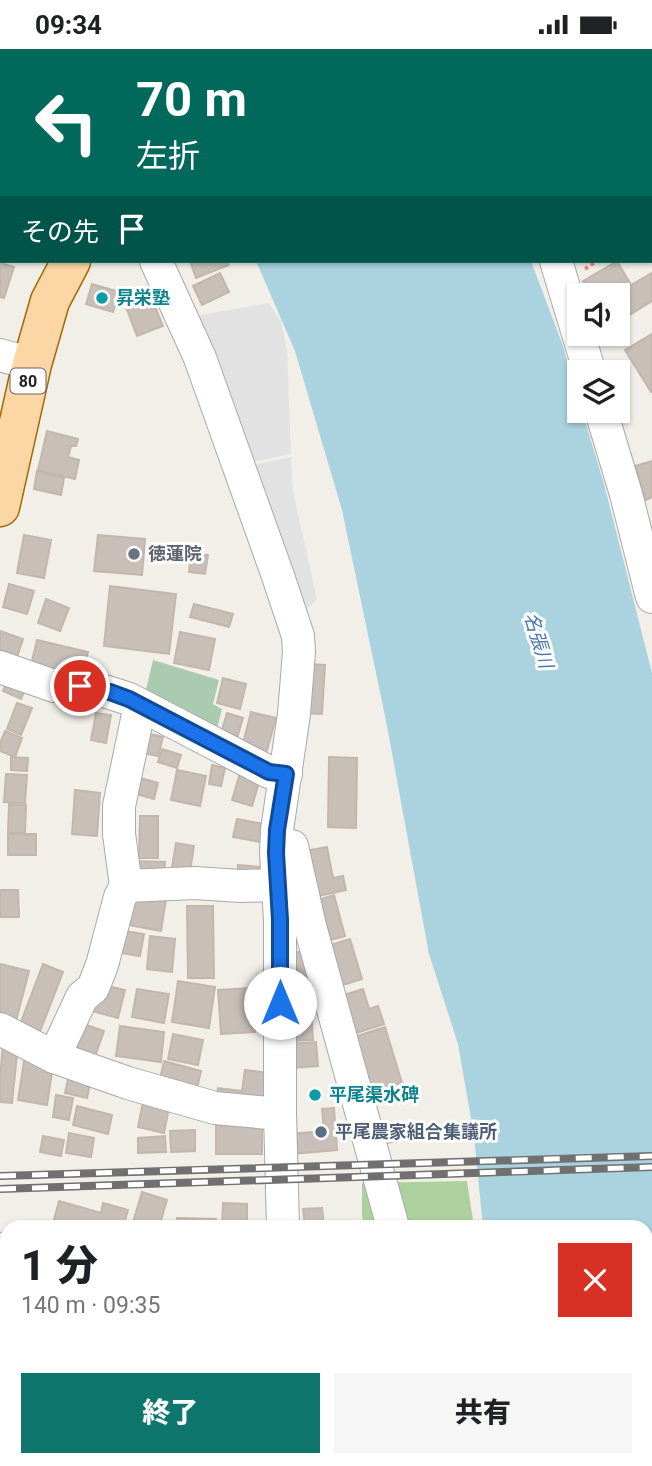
<!DOCTYPE html>
<html lang="ja">
<head>
<meta charset="utf-8">
<style>
  body { margin:0; font-family:Roboto,"Noto Sans JP",sans-serif; background:#f6f6f6; color:#202124; height:100vh; display:flex; flex-direction:column; font-size:26px; white-space:nowrap }
  * { box-sizing:border-box; margin:0 }
  p { font-size:23px; color:#757577 }
  .icon { flex:none; width:38px; height:38px; fill:none; stroke:currentColor; stroke-width:2; stroke-linecap:round; stroke-linejoin:round }
  .map { position:relative; flex:1; overflow:hidden }
  .drawer { position:absolute; left:0px; top:1171px; width:653px; height:247px; display:flex; flex-direction:column; background:#fff; border-radius:21px 21px 0 0; box-shadow:0 2px 5px #0004 }
  .drawer>* { flex:none }
  .top-card { position:absolute; left:0px; top:0px; width:653px; height:214px; box-shadow:0 2px 5px #0004; background:#00695c; color:#fff; overflow:hidden }
  .buttons { position:absolute; left:567px; top:234px; display:grid; gap:14px }
  .buttons a { display:grid; place-items:center; width:63px; height:63px; border-radius:0px; background:#fff; box-shadow:0 2px 5px #0004; font-size:35px }
  .pin { position:absolute; display:grid; place-items:center; width:60px; height:60px; color:#fff; margin:-30px; border:4px solid #fff; border-radius:50%; box-shadow:0 2px 7px #0007 }
  .me { position:absolute; width:77px; margin:-38px; rotate:0deg; stroke-linejoin:round; filter:drop-shadow(0 0 5px #0008) }
  .turn { display:flex; align-items:center; gap:24px; height:147px; padding:0 21px; font-size:32px }
  .turn .icon { width:91px; height:91px; stroke-width:2.5 }
  .turn b { display:block; font-size:49px; line-height:60px }
  .then { display:flex; align-items:center; height:66px; padding:0 21px; background:#0003; gap:14px; font-size:26px }
  .round { display:grid; place-items:center; flex:none; width:74px; height:74px; border-radius:0px; background:#f6f6f6 }
  .headline { display:flex; align-items:center; justify-content:space-between; height:119px; padding:0 21px }
  h1 { font-size:42px; font-weight:800; line-height:52px }
  .cta { display:flex; gap:14px; margin-top:auto; padding:14px 21px }
  .cta a { flex:1; height:80px; border-radius:0px; background:#0f766e; color:#fff; font-size:28px; font-weight:800; line-height:80px; text-align:center }
  .cta a+a { background:#f6f6f6; color:#202124 }
  .status { display:flex; justify-content:space-between; align-items:center; height:49px; padding:0 35px; background:#fff; direction:ltr }
  .status svg { height:19px; fill:currentColor }
  .map>svg:first-child { display:block }
</style>
</head>
<body>
<div class="status"><b>09:34</b><svg viewBox="0 0 49 12"><path d="M0 12V9h3v3zM5 12V6h3v6zM10 12V3h3v9zM15 12V0h3v12zM26 1h20v11H26zM47 4h2v5h-2z"/></svg></div>
<div class="map">
<svg width="652" height="1417" viewBox="0 0 652 1417">
  <rect width="100%" height="100%" fill="#f2efe9"/>
  <!-- forest -->
  <g fill="#add19e">
    <polygon points="467,1132 474,1178 365,1178 362,1167 362,1134"/>
    <polygon points="288,1410 530,1410 533,1417 288,1417"/>
  </g>
  <!-- cemetery -->
  <polygon fill="#aacbaf" points="153,611 219,631 213,655 222,660 216,684 145,645"/>
  <!-- parking -->
  <g fill="#e2e2e2">
    <polygon points="269,254 281,272 287,301 291,405 247,414 196,267"/>
    <polygon points="291,408 293,442 317,550 300,567 249,417"/>
  </g>
  <!-- water -->
  <g fill="#aad3df">
    <polygon points="162,0 443,0 444,2 162,2"/>
    <polygon points="256,212 531,212 563,297 579,352 579,362 582,362 604,435 652,624 652,1417 538,1417 534,1411 646,1410 646,1178 483,1178 474,1087 458,995 429,905 387,677 342,461 295,302"/>
  </g>
  <!-- building -->
  <g fill="#c7bfb8" stroke="#c4b6ab" stroke-width="2">
    <polygon points="512,0 555,0 553,2 514,2"/>
    <polygon points="620,0 652,0 652,30 651,31 651,2 622,2"/>
    <polygon points="190,212 227,212 229,216 196,229"/>
    <polygon points="617,212 631,236 652,224 652,252 618,273 618,247 592,247 583,232"/>
    <polygon points="0,214 14,218 4,249 0,248"/>
    <polygon points="220,224 229,243 202,256 193,237"/>
    <polygon points="92,235 119,243 113,263 86,255"/>
    <polygon points="151,248 163,277 137,287 126,258"/>
    <polygon points="652,285 652,342 651,343 625,301"/>
    <polygon points="47,382 78,390 76,397 71,397 68,408 79,411 75,430 38,421"/>
    <polygon points="652,412 652,448 646,451 635,417"/>
    <polygon points="37,422 64,429 61,446 34,440"/>
    <polygon points="24,486 51,491 44,529 17,524"/>
    <polygon points="98,486 145,490 142,526 94,522"/>
    <polygon points="191,505 208,506 205,525 189,523"/>
    <polygon points="9,535 34,542 27,565 3,558"/>
    <polygon points="110,537 176,545 169,605 104,597"/>
    <polygon points="46,550 69,559 60,582 38,574"/>
    <polygon points="194,555 233,565 229,578 190,568"/>
    <polygon points="0,582 23,590 15,614 0,609"/>
    <polygon points="180,583 215,590 209,621 174,614"/>
    <polygon points="37,591 88,603 82,628 31,616"/>
    <polygon points="308,615 325,616 322,665 301,664"/>
    <polygon points="10,625 28,633 21,650 3,642"/>
    <polygon points="223,629 246,635 240,660 217,654"/>
    <polygon points="17,654 32,659 21,686 7,680"/>
    <polygon points="251,663 276,669 266,705 242,698"/>
    <polygon points="96,664 111,666 106,694 91,691"/>
    <polygon points="227,664 243,669 237,689 221,684"/>
    <polygon points="5,682 22,689 15,708 0,702 0,694"/>
    <polygon points="142,683 163,688 158,707 138,703"/>
    <polygon points="162,700 181,706 177,719 158,713"/>
    <polygon points="11,708 28,709 27,722 11,721"/>
    <polygon points="329,708 357,709 356,779 328,778"/>
    <polygon points="212,716 225,719 221,737 209,735"/>
    <polygon points="177,721 206,727 200,757 171,751"/>
    <polygon points="241,721 261,727 252,757 232,751"/>
    <polygon points="6,725 27,726 25,754 4,753"/>
    <polygon points="133,727 158,734 154,750 129,743"/>
    <polygon points="75,741 100,744 97,787 72,785"/>
    <polygon points="9,755 26,756 25,784 8,784"/>
    <polygon points="140,767 158,767 158,809 139,809"/>
    <polygon points="237,770 264,775 260,793 233,788"/>
    <rect x="8" y="785" width="28" height="21"/>
    <polygon points="176,794 194,797 189,829 171,825"/>
    <polygon points="327,798 333,829 343,827 346,841 314,848 305,802"/>
    <polygon points="134,812 165,813 164,830 134,830"/>
    <polygon points="238,816 261,818 260,835 237,833"/>
    <polygon points="0,841 18,841 19,868 0,868"/>
    <polygon points="128,844 166,850 161,882 123,875"/>
    <polygon points="334,846 345,887 323,893 312,853"/>
    <polygon points="187,857 213,857 214,929 188,929"/>
    <polygon points="118,881 144,885 140,907 114,903"/>
    <polygon points="150,887 175,890 172,923 147,920"/>
    <polygon points="350,890 362,930 336,938 324,898"/>
    <polygon points="305,902 311,938 298,941 292,904"/>
    <polygon points="0,915 29,922 16,972 0,968"/>
    <polygon points="43,915 63,923 39,985 19,978"/>
    <polygon points="178,932 215,938 209,979 172,973"/>
    <polygon points="98,935 125,941 118,969 92,962"/>
    <polygon points="252,939 255,983 221,985 218,941"/>
    <polygon points="137,940 169,945 164,974 132,968"/>
    <polygon points="363,940 369,960 378,957 384,975 350,986 338,948"/>
    <polygon points="311,962 313,991 292,992 290,963"/>
    <polygon points="78,973 104,982 93,1013 67,1003"/>
    <polygon points="120,977 164,983 161,1013 116,1007"/>
    <polygon points="385,978 402,1034 368,1044 351,989"/>
    <polygon points="173,985 203,991 198,1016 168,1010"/>
    <polygon points="316,993 318,1017 293,1019 291,995"/>
    <polygon points="3,995 18,996 12,1054 0,1053 0,1029"/>
    <polygon points="25,1006 54,1010 47,1056 18,1051"/>
    <polygon points="164,1012 201,1022 196,1044 159,1035"/>
    <polygon points="70,1021 92,1026 87,1049 65,1044"/>
    <polygon points="245,1021 270,1024 266,1056 216,1049 218,1039 242,1042"/>
    <polygon points="56,1046 73,1049 69,1071 53,1068"/>
    <polygon points="144,1048 170,1053 164,1084 138,1078"/>
    <polygon points="77,1057 112,1066 108,1085 73,1076"/>
    <polygon points="334,1059 337,1101 292,1105 290,1085 324,1082 322,1060"/>
    <polygon points="262,1072 262,1105 216,1105 216,1073"/>
    <polygon points="394,1076 397,1092 386,1094 382,1078"/>
    <polygon points="195,1081 195,1102 171,1103 170,1082"/>
    <polygon points="69,1084 94,1089 91,1108 66,1104"/>
    <polygon points="43,1087 64,1091 61,1107 40,1103"/>
    <polygon points="165,1087 166,1103 138,1104 138,1089"/>
    <polygon points="142,1143 167,1151 159,1178 150,1178 133,1173"/>
    <polygon points="59,1152 101,1164 103,1154 128,1161 123,1178 52,1178"/>
    <polygon points="223,1154 247,1155 247,1178 222,1178"/>
    <polygon points="322,1159 324,1178 305,1178 303,1160"/>
    <polygon points="177,1169 216,1170 216,1178 177,1178"/>
    <polygon points="0,1282 7,1285 7,1300 0,1297"/>
    <polygon points="0,1387 7,1388 5,1417 0,1417"/>
    <polygon points="61,1410 78,1410 83,1412 81,1417 59,1417"/>
    <rect x="183" y="1410" width="18" height="7"/>
    <polygon points="203,1410 228,1410 228,1417 202,1417"/>
    <polygon points="237,1410 256,1410 255,1417 236,1417"/>
  </g>
  <g fill="none" stroke-linecap="round" stroke-linejoin="round">
    <defs>
      <g id="minor">
        <polyline points="82,0 82,2"/>
        <polyline points="490,0 491,2"/>
        <polyline points="156,212 200,309 278,527 298,587 299,603 294,665 277,781 276,804 280,871 280,1065 283,1178"/>
        <polyline points="556,212 590,324"/>
        <polyline points="0,306 32,315"/>
        <polyline points="601,362 626,445 652,548"/>
        <polyline points="0,618 54,637 80,637 95,639 129,650 269,723 286,725"/>
        <polyline points="292,797 310,877 393,1178"/>
        <polyline points="126,837 195,834 241,837 279,836"/>
        <polyline points="0,980 54,1008 128,1034 215,1059 280,1065"/>
        <polyline points="54,1008 82,948 93,939 102,916 120,848 126,837 119,785 119,757 140,656"/>
        <polyline points="0,1200 7,1202"/>
        <polyline points="0,1369 7,1371"/>
        <polyline points="105,1410 121,1417"/>
        <polyline points="504,1410 508,1417"/>
        <polyline points="276,1417 276,1410"/>
      </g>
      <g id="major">
        <polyline points="296,2 298,0"/>
        <polyline points="0,458 32,315 50,252 71,212"/>
      </g>
    </defs>
    <!-- minor casing -->
    <use href="#minor" stroke="#a9a9a9" stroke-width="34"/>
    <!-- major casing -->
    <use href="#major" stroke="#a06b00" stroke-width="41"/>
    <!-- path -->
    <g stroke="#fa8072" stroke-width="3.5" stroke-dasharray="3.5 3.5" stroke-linecap="butt">
      <polyline points="651,175 652,175"/>
      <polyline points="585,220 597,212"/>
    </g>
    <!-- minor -->
    <use href="#minor" stroke="#fff" stroke-width="32"/>
    <!-- major -->
    <use href="#major" stroke="#fcd6a4" stroke-width="38"/>
    <defs>
      <g id="rail">
        <polyline points="0,1127 652,1107"/>
        <polyline points="0,1140 652,1118"/>
      </g>
    </defs>
    <!-- rail casing -->
    <use href="#rail" stroke="#707070" stroke-width="8"/>
    <!-- rail -->
    <use href="#rail" stroke="#fff" stroke-width="5" stroke-dasharray="16" stroke-linecap="butt"/>
  </g>
  <g fill="none" stroke-linecap="round" stroke-linejoin="round">
    <defs>
      <polyline id="route" points="80,637 110,643 129,650 269,723 286,725 277,781 276,804 280,871 280,954"/>
    </defs>
    <!-- route casing -->
    <use href="#route" stroke="#114b97" stroke-width="18"/>
    <!-- route -->
    <use href="#route" stroke="#1a73e8" stroke-width="12"/>
  </g>
  <!-- markers -->
  <g fill="#0f9aa8" stroke="#fff" stroke-width="2.5">
    <circle cx="102" cy="249" r="7"/>
    <circle cx="315" cy="1046" r="7"/>
  </g>
  <circle fill="#6b7280" stroke="#fff" stroke-width="2.5" cx="134" cy="505" r="7"/>
  <circle fill="#5c6f8a" stroke="#fff" stroke-width="2.5" cx="321" cy="1083" r="7"/>
  <g text-anchor="middle" stroke-width="6" stroke-linejoin="round" paint-order="stroke">
    <!-- shield labels -->
    <rect fill="#fff" stroke="#646464" stroke-width="2" x="10.5" y="319.5" width="35" height="25" rx="5"/>
    <g font-size="16" font-weight="bold" fill="#222">
      <text x="28" y="338">80</text>
    </g>
    <!-- culture labels -->
    <g font-size="18" font-weight="bold" fill="#0d838f" stroke="#fff" text-anchor="start">
      <text x="116" y="255">昇栄塾</text>
      <text x="329" y="1052">平尾渠水碑</text>
    </g>
    <!-- worship labels -->
    <g font-size="18" font-weight="bold" fill="#5b616d" stroke="#fff" text-anchor="start">
      <text x="148" y="511">徳蓮院</text>
    </g>
    <!-- service labels -->
    <g font-size="18" font-weight="bold" fill="#4e5e75" stroke="#fff" text-anchor="start">
      <text x="335" y="1089">平尾農家組合集議所</text>
    </g>
    <!-- water labels -->
    <g font-size="19" font-style="italic" fill="#4a7aab" stroke="#fff">
      <text transform="translate(539 591) rotate(73)" y="7">名張川</text>
    </g>
  </g>
</svg>
<div class="buttons">
<a><svg class="icon" aria-label="sound" viewBox="0 0 24 24"><path d="M4 9h4l5-4v14l-5-4H4zM17 9q2 3 0 6"/></svg></a>
<a><svg class="icon" aria-label="layers" viewBox="0 0 24 24"><path d="M12 4l9 5-9 5-9-5zM3 14l9 5 9-5"/></svg></a>
</div>
<div class="pin" style="left:80px;top:637px;background:#d93025"><svg class="icon" aria-label="arrive" viewBox="0 0 24 24"><path d="M6 21V4h12l-3 4 3 4H6"/></svg></div>
<svg class="me" style="left:280px;top:954px" viewBox="-20 -20 40 40"><circle r="19" fill="#fff"/><path d="M0-13L10 11 0 6-10 11z" fill="#1a73e8"/></svg>
<div class="top-card">
<div class="turn"><svg class="icon" aria-label="left" viewBox="0 0 24 24"><path d="M17 20v-9H6M10 6l-5 5 5 5"/></svg><div><b>70 m</b>左折</div></div>
<div class="then">その先<svg class="icon" aria-label="arrive" viewBox="0 0 24 24"><path d="M6 21V4h12l-3 4 3 4H6"/></svg></div>
</div>
<section class="drawer">
<div class="headline"><div><h1>1 分</h1><p>140 m · 09:35</p></div><a class="round" style="background:#d93025;color:#fff"><svg class="icon" aria-label="close" viewBox="0 0 24 24"><path d="M6 6l12 12M18 6L6 18"/></svg></a></div>
<div class="cta"><a>終了</a><a>共有</a></div>
</section>
</div>
</body>
</html>
